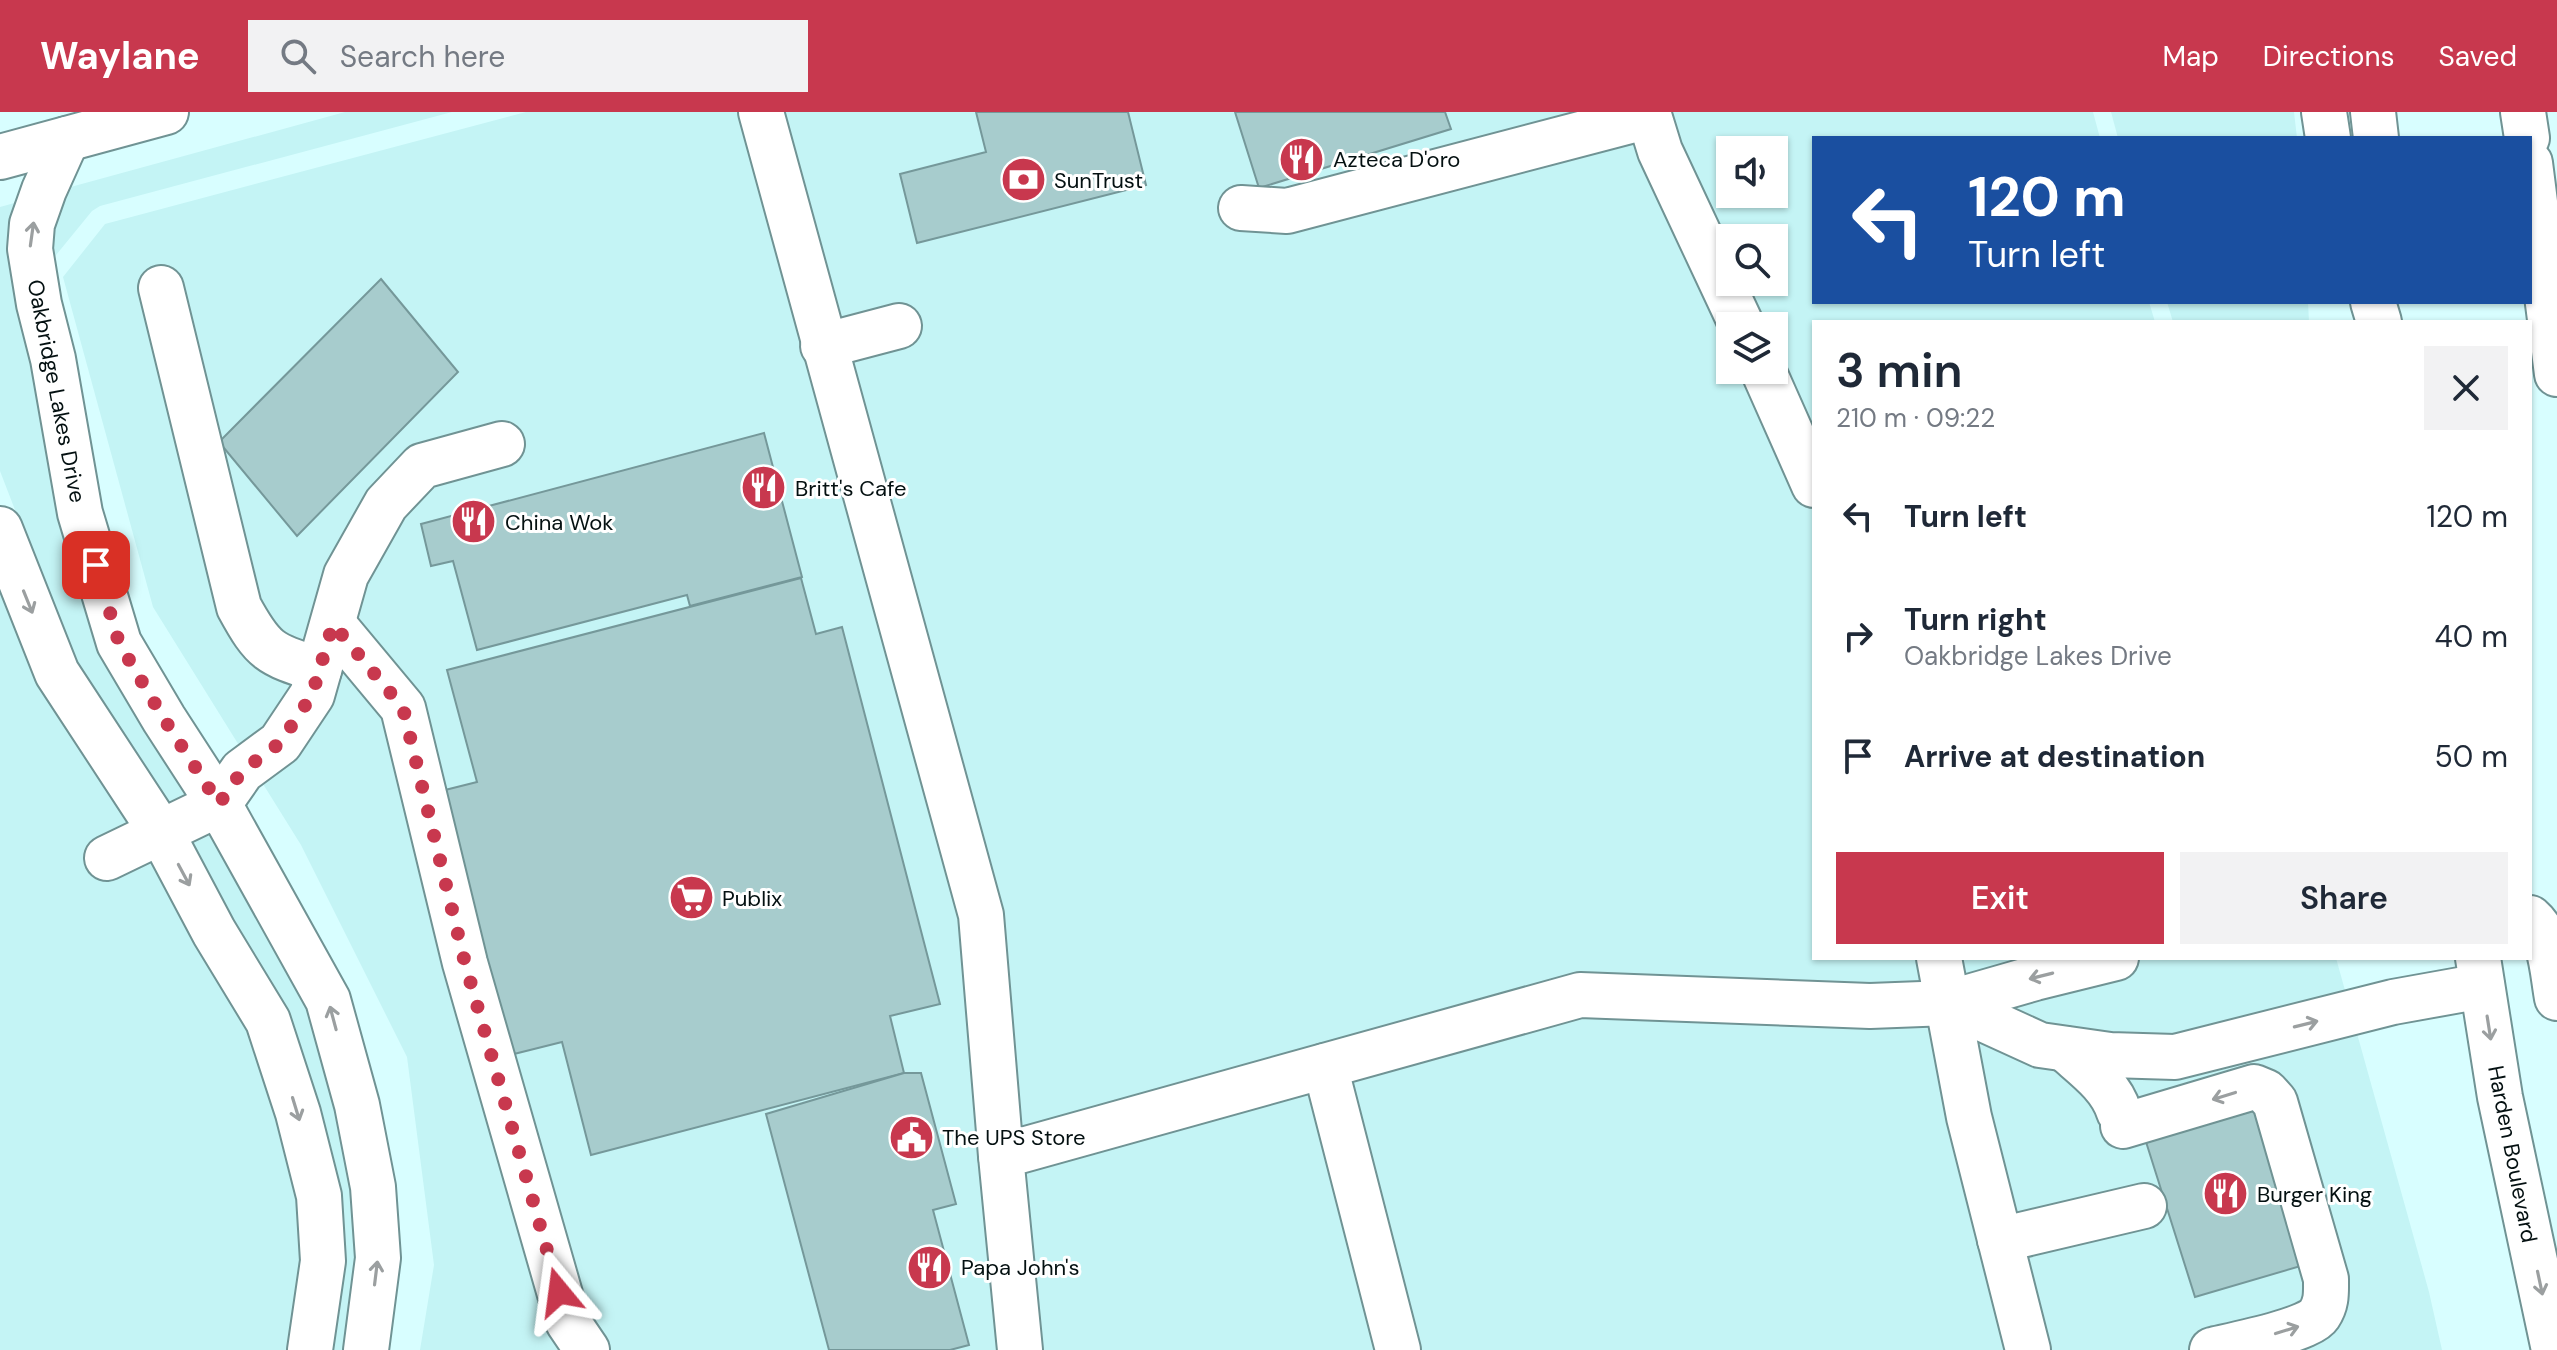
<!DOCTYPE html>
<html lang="en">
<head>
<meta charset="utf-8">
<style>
  body { margin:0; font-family:"DM Sans",sans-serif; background:#f2f2f3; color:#1f2937; height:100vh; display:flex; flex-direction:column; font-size:30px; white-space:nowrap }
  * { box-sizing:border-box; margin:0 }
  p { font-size:26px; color:#747a83 }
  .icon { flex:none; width:44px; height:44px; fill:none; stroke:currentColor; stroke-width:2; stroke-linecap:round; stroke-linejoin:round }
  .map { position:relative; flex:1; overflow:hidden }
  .panel { position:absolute; left:1812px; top:208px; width:720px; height:640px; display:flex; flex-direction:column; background:#fff; border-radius:0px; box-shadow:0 2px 6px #0004 }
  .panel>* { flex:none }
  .banner { position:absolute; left:1812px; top:24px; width:720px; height:168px; border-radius:0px; box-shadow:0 2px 6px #0004; background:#1a4fa0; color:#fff; overflow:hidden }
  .tools { position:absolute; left:1716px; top:24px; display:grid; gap:16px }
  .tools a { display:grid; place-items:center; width:72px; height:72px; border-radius:0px; background:#fff; box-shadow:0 2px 6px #0004; font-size:40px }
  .pin { position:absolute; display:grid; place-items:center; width:68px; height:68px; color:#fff; margin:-34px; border-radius:16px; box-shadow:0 4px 12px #0006 }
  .me { position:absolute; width:88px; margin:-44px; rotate:344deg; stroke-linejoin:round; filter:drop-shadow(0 0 6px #0008) }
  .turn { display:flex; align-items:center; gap:28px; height:168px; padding:0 24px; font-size:36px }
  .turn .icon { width:104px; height:104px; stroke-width:2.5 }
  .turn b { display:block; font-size:56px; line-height:68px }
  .round { display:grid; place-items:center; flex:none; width:84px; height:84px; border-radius:0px; background:#f2f2f3 }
  .overview { display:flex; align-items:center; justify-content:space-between; height:136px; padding:0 24px }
  h1 { font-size:48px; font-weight:600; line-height:60px }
  .button { display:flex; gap:16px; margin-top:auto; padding:16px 24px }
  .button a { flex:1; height:92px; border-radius:0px; background:#c8384e; color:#fff; font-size:32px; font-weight:600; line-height:92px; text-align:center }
  .button a+a { background:#f2f2f3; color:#1f2937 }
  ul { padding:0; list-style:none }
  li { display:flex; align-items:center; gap:24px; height:120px; padding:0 24px }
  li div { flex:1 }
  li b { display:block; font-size:30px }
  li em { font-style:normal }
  header { display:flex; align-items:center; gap:48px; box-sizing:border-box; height:112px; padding:0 40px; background:#c8384e; color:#fff }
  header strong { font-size:38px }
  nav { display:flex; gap:44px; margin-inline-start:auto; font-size:28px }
  .search { width:560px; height:72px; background:#f2f2f3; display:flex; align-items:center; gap:20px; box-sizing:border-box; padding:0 28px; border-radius:0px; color:#747a83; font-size:30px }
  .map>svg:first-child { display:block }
</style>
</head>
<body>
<header>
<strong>Waylane</strong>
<div class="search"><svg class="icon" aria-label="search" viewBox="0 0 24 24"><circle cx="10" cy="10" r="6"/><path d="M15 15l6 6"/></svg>Search here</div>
<nav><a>Map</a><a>Directions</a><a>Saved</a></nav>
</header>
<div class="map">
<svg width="2557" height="1238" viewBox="0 0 2557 1238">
  <rect width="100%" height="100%" fill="#d8feff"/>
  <!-- built -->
  <g fill="#c4f4f5" fill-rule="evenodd">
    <polygon points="345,0 452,0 100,94 92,99 52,148 52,119 67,76"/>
    <path d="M 526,0 L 2093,0 L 2100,26 L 1814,26 L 1814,190 L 2149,190 L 2155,210 L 1814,210 L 1814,846 L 2336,846 L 2429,1180 L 2442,1238 L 420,1238 L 434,1153 L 407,945 L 301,733 L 153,495 L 63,165 L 105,112 ZM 1730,38 L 1774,38 L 1774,82 L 1730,82 ZM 1730,126 L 1774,126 L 1774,170 L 1730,170 ZM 1730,214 L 1774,214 L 1774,258 L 1730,258 Z"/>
    <polygon points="2111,0 2294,0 2297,26 2118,26"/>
    <polygon points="18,90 19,195 203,704 310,896 337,997 353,1077 358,1144 346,1238 331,1238 339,1079 74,551 0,359 0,95"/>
    <polygon points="2167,190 2308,190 2309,210 2173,210"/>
    <polygon points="0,474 249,918 278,1007 299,1087 302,1147 289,1238 0,1238"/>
  </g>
  <!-- building -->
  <g fill="#a7cccd" stroke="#75989a" stroke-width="2">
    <polygon points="976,0 1128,0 1146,73 917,131 900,62 986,40"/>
    <polygon points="1235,0 1445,0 1451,17 1259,76"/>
    <polygon points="381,167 458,260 297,424 219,330"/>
    <polygon points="764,321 802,465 690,494 687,483 477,538 453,449 431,454 421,412"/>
    <polygon points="801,466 816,522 842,515 940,892 890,904 904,961 591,1043 562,930 510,943 441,679 477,670 447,558"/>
    <polygon points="904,961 921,961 956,1092 933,1098 969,1233 950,1238 829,1238 766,1002"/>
    <polygon points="2261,979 2311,1151 2195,1185 2141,1014"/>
  </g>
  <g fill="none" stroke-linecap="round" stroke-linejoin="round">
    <defs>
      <g id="minor">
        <polyline points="761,0 981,803 1001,1044"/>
        <polyline points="1648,0 1660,39 1742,214"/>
        <polyline points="67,27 44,78 32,112 30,137 39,192 53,247 80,401 119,531 164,607 219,692 328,888 357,993 373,1075 378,1146 366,1238"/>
        <polyline points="1241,96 1287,99 1649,4"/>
        <path d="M 161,176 L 239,495 C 264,541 270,542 319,558"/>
        <polyline points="823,234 899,214"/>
        <polyline points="1763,258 1814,373"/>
        <polyline points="0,417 57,561 161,720 214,820 268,909 298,1001 319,1084 323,1149 310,1238"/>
        <polyline points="333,512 403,596 465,851 568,1210 587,1238"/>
        <polyline points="107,746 219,692 242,659 280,631 312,583 346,463 386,392 422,354 502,332"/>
        <polyline points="1939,846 1969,1005 2028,1238"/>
        <polyline points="1948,891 2040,933 2110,943 2175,945 2393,890 2482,874"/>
        <path d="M 2065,937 C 2085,955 2111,973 2119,1000"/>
        <polyline points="1325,954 1398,1238"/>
        <path d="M 2123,1014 L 2254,975 L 2266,980 L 2275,990 L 2326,1167 C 2326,1181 2327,1191 2319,1203 C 2309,1218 2233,1233 2212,1238"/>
        <polyline points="2000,1128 2144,1094"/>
        <polyline points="1020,1238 1001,1044 1580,883 1870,894 1948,891 2035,866 2116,846"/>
      </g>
      <g id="major">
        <polyline points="2324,0 2328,26"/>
        <polyline points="2373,0 2376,26"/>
        <polyline points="2523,0 2527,26"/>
        <polyline points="0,45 166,0"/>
        <polyline points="2530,51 2557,262"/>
        <polyline points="2373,190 2379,210"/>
        <path d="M 2530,806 C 2552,825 2552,859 2557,886"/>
        <polyline points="2478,846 2500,985 2554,1238"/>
      </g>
    </defs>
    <!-- minor casing -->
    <use href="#minor" stroke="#709394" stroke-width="48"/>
    <!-- major casing -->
    <use href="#major" stroke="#709394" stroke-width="48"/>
    <!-- minor -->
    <use href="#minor" stroke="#fff" stroke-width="44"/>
    <!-- major -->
    <use href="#major" stroke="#fff" stroke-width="44"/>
  </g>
  <!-- one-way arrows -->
  <defs><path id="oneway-shaft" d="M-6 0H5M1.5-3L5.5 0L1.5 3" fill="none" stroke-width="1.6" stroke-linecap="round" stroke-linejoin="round" transform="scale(2)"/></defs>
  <g stroke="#9b9fa0">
    <use href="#oneway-shaft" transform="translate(32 122) rotate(-82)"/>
    <use href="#oneway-shaft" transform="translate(28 490) rotate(68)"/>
    <use href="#oneway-shaft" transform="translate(184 763) rotate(62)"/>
    <use href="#oneway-shaft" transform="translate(2041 864) rotate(166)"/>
    <use href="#oneway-shaft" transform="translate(333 906) rotate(-105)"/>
    <use href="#oneway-shaft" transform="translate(2306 912) rotate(-14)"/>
    <use href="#oneway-shaft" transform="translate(2489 916) rotate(81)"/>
    <use href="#oneway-shaft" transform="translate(2224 984) rotate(163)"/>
    <use href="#oneway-shaft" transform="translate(296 997) rotate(73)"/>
    <use href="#oneway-shaft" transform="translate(376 1161) rotate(-83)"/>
    <use href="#oneway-shaft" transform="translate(2540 1171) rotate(78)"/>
    <use href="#oneway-shaft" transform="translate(2287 1218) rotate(-17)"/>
  </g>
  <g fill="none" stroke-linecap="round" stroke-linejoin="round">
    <!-- route -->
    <polyline stroke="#c8384e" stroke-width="14" stroke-dasharray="0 25.2" points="96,453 119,531 164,607 219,692 242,659 280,631 312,583 333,512 403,596 465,851 559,1180"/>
  </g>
  <!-- icons -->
  <defs>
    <symbol id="restaurant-disc" viewBox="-11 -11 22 22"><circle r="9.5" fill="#c8384e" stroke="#fff"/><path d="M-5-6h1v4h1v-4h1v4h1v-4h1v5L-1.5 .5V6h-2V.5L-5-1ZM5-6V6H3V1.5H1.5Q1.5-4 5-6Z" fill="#fff"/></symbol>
    <symbol id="bank-disc" viewBox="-11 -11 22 22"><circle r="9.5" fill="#c8384e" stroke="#fff"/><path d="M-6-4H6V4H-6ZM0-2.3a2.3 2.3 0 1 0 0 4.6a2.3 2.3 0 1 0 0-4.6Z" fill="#fff"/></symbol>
    <symbol id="supermarket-disc" viewBox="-11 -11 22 22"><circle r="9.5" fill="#c8384e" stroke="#fff"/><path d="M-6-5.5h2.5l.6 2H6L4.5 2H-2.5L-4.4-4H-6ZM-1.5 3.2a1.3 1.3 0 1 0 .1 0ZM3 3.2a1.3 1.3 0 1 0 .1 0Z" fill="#fff"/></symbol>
    <symbol id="civic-disc" viewBox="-11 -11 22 22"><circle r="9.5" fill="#c8384e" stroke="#fff"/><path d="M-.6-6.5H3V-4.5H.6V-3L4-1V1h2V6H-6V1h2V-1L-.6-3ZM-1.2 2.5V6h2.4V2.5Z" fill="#fff"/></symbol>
  </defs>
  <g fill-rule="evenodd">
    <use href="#restaurant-disc" x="1276" y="22" width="51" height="51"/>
    <use href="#bank-disc" x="998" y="42" width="51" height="51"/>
    <use href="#restaurant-disc" x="738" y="350" width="51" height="51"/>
    <use href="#restaurant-disc" x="448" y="384" width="51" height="51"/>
    <use href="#supermarket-disc" x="666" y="760" width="51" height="51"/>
    <use href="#civic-disc" x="886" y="1000" width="51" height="51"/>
    <use href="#restaurant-disc" x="2200" y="1056" width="51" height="51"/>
    <use href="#restaurant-disc" x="904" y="1130" width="51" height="51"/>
  </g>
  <g text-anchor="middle" stroke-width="6" stroke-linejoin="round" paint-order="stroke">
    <!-- poi labels -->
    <g font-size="22" fill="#041011" stroke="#fff" text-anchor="start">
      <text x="1333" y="55">Azteca D'oro</text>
      <text x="1054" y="76">SunTrust</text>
      <text x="795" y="384">Britt's Cafe</text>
      <text x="505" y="418">China Wok</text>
      <text x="722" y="794">Publix</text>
      <text x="942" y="1033">The UPS Store</text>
      <text x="2257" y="1090">Burger King</text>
      <text x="961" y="1163">Papa John's</text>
    </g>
    <!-- street labels -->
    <g font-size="22" fill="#041011" stroke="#fff">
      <text transform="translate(57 279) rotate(79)" y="8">Oakbridge Lakes Drive</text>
      <text transform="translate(2513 1042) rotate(79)" y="8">Harden Boulevard</text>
    </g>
  </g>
</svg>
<div class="tools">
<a><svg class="icon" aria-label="sound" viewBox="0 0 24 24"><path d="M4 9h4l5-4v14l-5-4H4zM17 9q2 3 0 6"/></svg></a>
<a><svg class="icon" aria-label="search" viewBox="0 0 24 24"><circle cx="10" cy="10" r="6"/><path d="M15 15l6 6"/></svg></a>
<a><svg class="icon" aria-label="layers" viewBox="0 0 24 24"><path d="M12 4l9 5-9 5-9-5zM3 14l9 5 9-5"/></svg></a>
</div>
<div class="pin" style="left:96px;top:453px;background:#d93025"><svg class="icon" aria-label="arrive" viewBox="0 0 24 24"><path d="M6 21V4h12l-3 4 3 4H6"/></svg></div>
<svg class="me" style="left:559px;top:1180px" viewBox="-20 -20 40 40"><path d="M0-17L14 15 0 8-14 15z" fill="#c8384e" stroke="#fff" stroke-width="4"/></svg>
<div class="banner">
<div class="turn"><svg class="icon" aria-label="left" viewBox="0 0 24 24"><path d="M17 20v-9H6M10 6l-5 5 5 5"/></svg><div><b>120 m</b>Turn left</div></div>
</div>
<section class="panel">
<div class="overview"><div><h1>3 min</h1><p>210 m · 09:22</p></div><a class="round"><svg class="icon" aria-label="close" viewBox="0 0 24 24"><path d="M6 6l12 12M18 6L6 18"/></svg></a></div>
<ul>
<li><svg class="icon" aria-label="left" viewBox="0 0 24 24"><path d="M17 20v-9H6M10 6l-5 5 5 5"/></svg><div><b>Turn left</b></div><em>120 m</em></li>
<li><svg class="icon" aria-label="right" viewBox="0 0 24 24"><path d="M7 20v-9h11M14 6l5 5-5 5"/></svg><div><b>Turn right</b><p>Oakbridge Lakes Drive</p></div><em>40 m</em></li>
<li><svg class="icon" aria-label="arrive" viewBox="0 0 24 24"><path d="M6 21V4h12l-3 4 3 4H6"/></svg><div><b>Arrive at destination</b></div><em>50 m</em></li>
</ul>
<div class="button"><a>Exit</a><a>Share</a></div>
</section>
</div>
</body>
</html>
